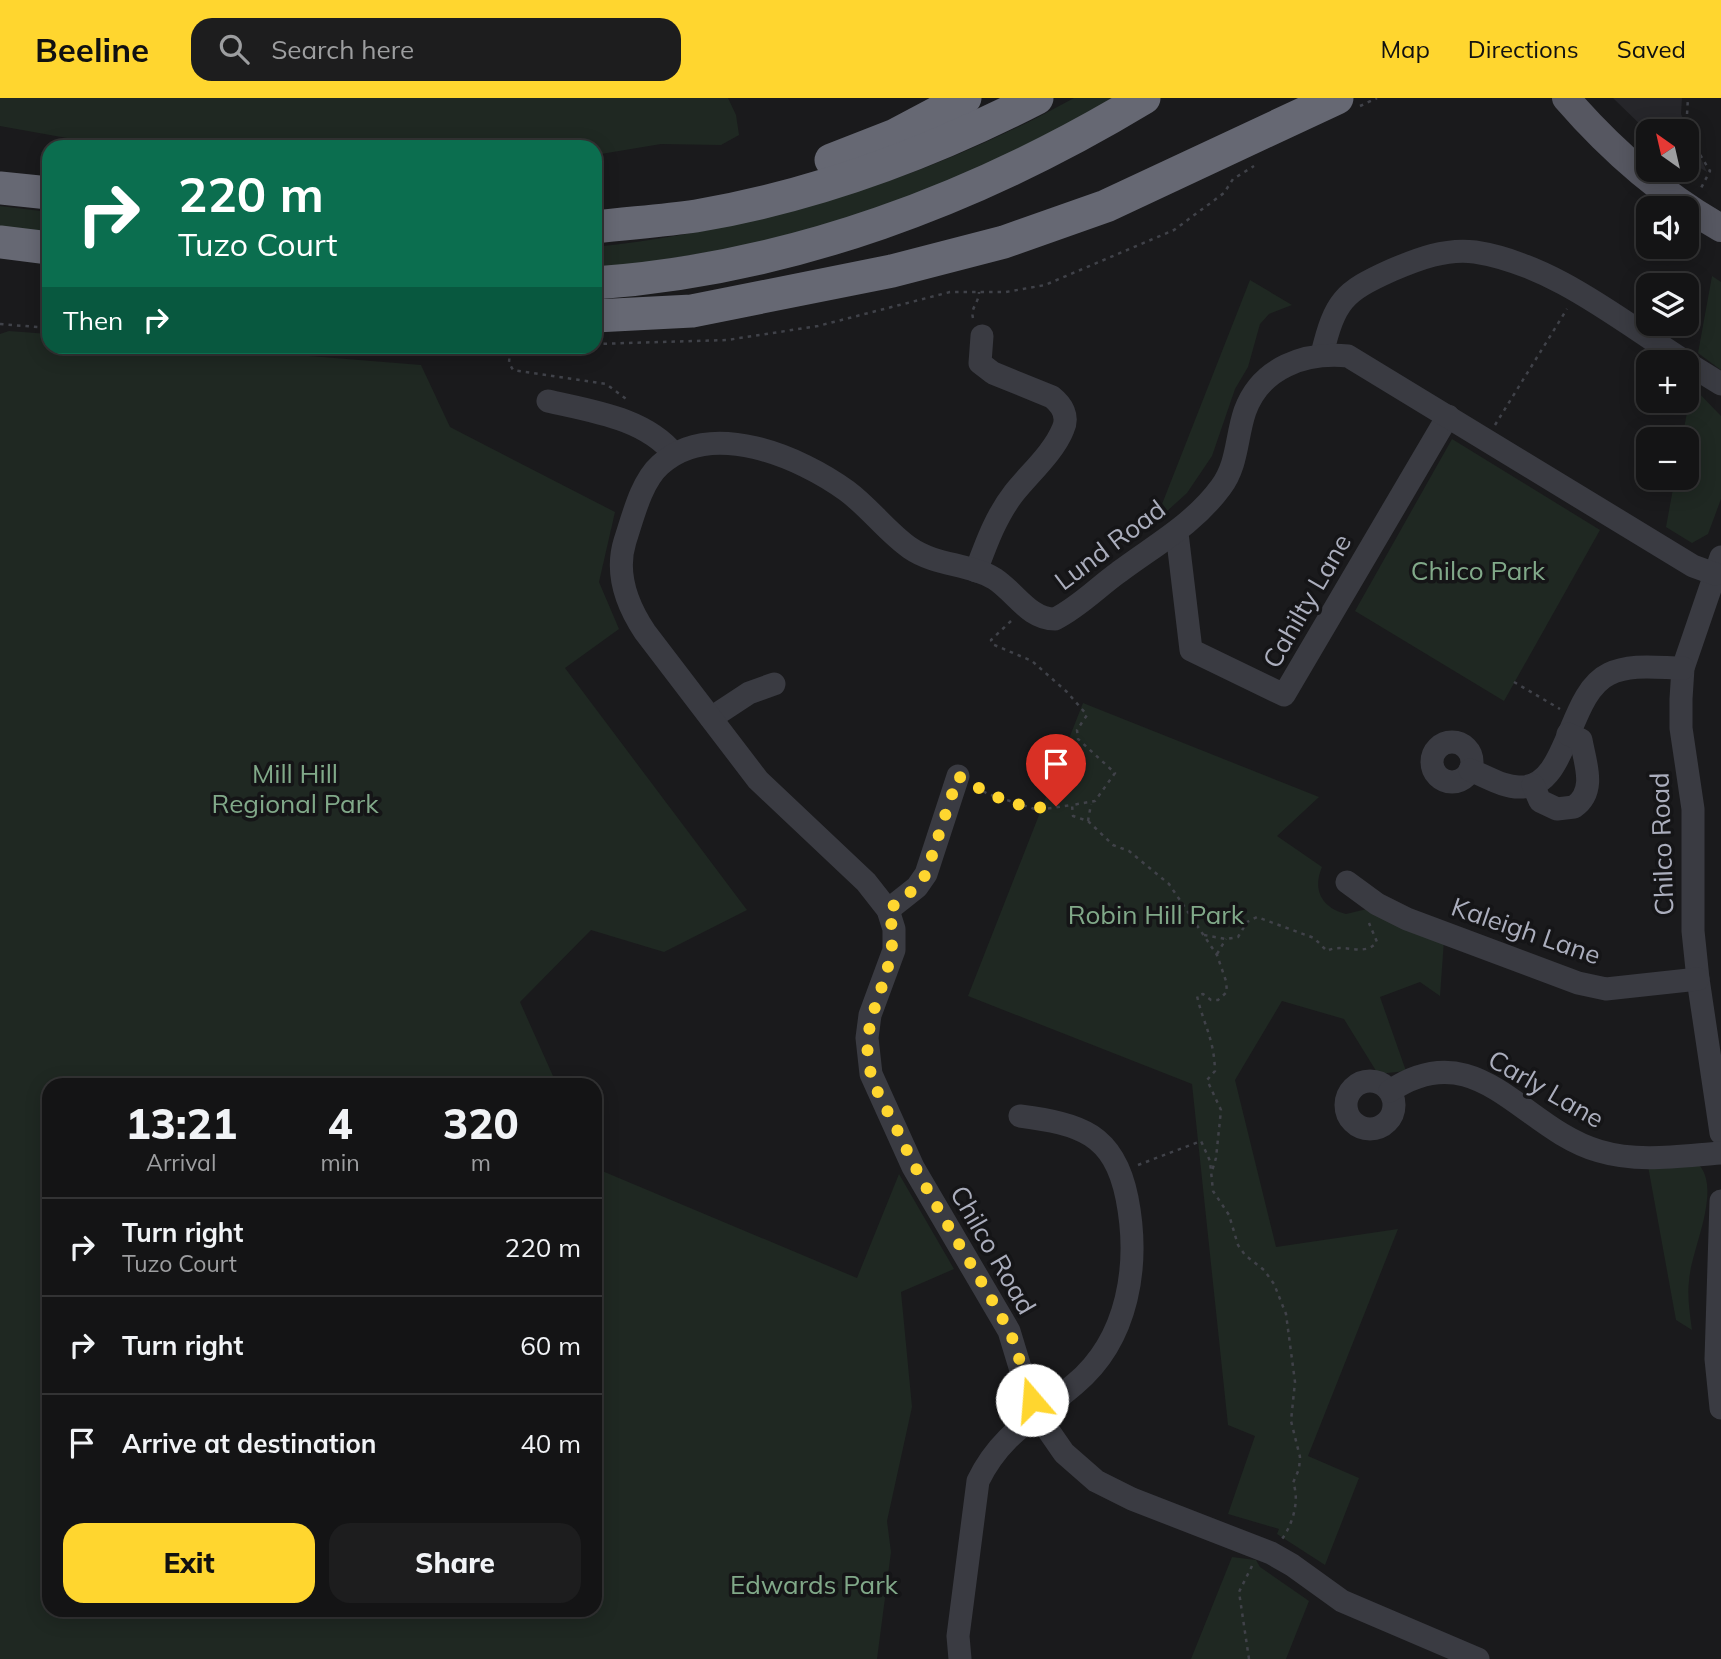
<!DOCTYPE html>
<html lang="en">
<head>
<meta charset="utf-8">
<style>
  body { margin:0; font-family:Mulish,sans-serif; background:#1d1d1e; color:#f1f3f6; height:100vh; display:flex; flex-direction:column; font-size:26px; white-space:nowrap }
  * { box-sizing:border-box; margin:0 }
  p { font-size:23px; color:#9d9ea0 }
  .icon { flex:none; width:38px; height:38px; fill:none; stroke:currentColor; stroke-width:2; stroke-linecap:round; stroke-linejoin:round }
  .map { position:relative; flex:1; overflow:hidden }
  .details { position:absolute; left:42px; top:980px; width:560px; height:539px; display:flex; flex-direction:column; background:#141415; border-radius:21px; box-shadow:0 4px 18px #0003,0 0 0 2px #333334 }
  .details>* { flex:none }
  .hud { position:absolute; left:42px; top:42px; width:560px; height:214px; border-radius:21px; box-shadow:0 4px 18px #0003,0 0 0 2px #333334; background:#0b6e4f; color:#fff; overflow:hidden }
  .needle { width:46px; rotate:326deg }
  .fabs { position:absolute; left:1636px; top:21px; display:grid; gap:14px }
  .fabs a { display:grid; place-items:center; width:63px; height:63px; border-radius:14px; background:#141415; box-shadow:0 4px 18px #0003,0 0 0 2px #333334; font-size:35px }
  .pin { position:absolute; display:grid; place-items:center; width:60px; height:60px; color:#fff; margin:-72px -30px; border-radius:50% 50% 50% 0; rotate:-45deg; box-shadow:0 0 7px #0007 }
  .pin .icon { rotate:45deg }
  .me { position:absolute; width:77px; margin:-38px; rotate:342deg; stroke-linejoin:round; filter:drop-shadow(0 0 5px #0008) }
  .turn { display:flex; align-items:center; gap:24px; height:147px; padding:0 21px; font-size:32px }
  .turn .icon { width:91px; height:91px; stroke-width:2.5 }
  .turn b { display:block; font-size:49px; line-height:60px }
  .then { display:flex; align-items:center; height:66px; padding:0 21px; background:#0003; gap:14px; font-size:26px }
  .eta { display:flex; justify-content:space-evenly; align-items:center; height:119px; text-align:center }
  .eta b { font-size:42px; font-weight:800; line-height:49px }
  .primary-button { display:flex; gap:14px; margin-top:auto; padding:14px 21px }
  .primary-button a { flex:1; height:80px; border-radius:21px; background:#ffd62f; color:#111; font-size:28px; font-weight:800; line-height:80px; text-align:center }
  .primary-button a+a { background:#1d1d1e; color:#f1f3f6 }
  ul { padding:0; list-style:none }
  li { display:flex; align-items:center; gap:21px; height:98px; padding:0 21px; border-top:2px solid #333334 }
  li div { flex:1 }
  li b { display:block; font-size:26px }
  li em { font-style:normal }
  header { display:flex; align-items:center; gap:42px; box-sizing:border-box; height:98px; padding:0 35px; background:#ffd62f; color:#111 }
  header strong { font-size:33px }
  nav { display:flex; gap:38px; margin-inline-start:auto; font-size:24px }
  .search { width:490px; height:63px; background:#1d1d1e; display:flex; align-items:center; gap:18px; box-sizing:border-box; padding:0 24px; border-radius:21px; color:#9d9ea0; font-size:26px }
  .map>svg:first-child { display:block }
</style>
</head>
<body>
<header>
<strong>Beeline</strong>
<div class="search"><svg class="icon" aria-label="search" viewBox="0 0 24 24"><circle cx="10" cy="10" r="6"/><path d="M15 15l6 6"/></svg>Search here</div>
<nav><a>Map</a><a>Directions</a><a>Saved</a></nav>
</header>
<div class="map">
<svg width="1721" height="1561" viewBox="0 0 1721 1561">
  <rect width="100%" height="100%" fill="#1a1a1c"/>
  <!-- built -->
  <polygon fill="#26262a" points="1613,0 1682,0 1681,16 1707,74 1687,62 1687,33 1648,34"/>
  <!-- green -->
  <g fill="#1f2822">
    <polygon points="0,0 728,0 736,17 739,37 721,47 661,46 595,57 595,49 117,49 0,28"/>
    <path d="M 1074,0 L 1122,0 L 965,81 L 781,142 L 595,173 L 595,149 C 764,130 924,83 1074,0 Z"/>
    <polygon points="0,108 49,114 49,137 0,131"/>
    <polygon points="1712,178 1721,184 1721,272 1698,255"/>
    <polygon points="1250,182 1292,207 1269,216 1260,226 1248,269 1235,291 1212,358 1187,395 1155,424"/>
    <polygon points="9,233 49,236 49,248 199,249 421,267 450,329 615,414 599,484 619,531 565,570 747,812 664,854 591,832 520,904 557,987 49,987 49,1512 595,1512 595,1070 857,1180 899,1076 954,1171 901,1194 912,1309 887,1423 891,1454 877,1561 0,1561 0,236"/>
    <polygon points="1692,288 1721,318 1721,401 1708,436 1692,445 1666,429 1675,380 1687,380 1687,341 1682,341"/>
    <polygon points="1452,341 1600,432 1504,603 1355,513"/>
    <path d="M 1083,605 L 1319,699 L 1277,738 L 1322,769 C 1312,792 1322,810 1346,816 L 1367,811 L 1444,842 L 1440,898 L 1420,884 L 1380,899 L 1406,973 L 1378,976 L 1344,921 L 1282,903 L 1235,982 L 1276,1149 L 1398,1131 L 1308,1358 L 1359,1380 L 1325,1467 L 1277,1436 L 1279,1431 L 1228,1416 L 1255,1338 L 1228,1327 L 1192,986 L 968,898 Z"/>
    <path d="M 1648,1068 L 1700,1068 C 1721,1095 1691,1152 1689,1183 C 1687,1199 1690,1216 1692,1232 L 1676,1222 Z"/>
    <polygon points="1232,1459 1256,1462 1260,1469 1309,1503 1286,1561 1191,1561"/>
  </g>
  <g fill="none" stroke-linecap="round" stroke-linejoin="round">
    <!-- path -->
    <g stroke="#404249" stroke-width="2.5" stroke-dasharray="3.5 5" stroke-linecap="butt">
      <polyline points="1360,8 1377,0"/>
      <polyline points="1686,33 1688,0"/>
      <polyline points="1687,35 1710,73 1700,92"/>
      <path d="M 973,220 C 970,210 979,205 979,194"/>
      <polyline points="0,226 49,230"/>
      <polyline points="595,246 727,242 818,228 950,194 1006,194 1045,187 1174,132 1224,95 1233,81 1254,68"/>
      <polyline points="242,248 360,253 387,248"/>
      <polyline points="471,248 510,252 532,248"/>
      <polyline points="510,252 509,265 513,272 606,286 629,303"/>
      <polyline points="1495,327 1567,211"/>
      <path d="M 1011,523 L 991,542 L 992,546 L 1032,563 L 1067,594 L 1087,617 L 1077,632 L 1078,641 L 1115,675 L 1095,703 L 1072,707 L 1073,718 L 1088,723 L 1113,747 L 1129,753 L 1169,786 L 1217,857 L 1226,883 L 1227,894 L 1218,902 L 1211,902 L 1203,896 L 1197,898 C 1204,928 1214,940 1215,973 L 1207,982 L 1221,1012 L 1216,1060 L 1212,1073"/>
      <polyline points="1514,584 1560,611"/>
      <polyline points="976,689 988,696 1038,712 1072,707"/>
      <polyline points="1088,723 1091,706"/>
      <path d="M 1204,837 L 1226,841 L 1238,839 L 1247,824 L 1257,819 L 1314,840 L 1327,853 C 1343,844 1364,860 1377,844 L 1369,825"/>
      <polyline points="1217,856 1226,841"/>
      <path d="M 1138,1067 L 1201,1043 L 1210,1063 L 1213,1093 L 1229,1117 L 1238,1147 L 1245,1157 L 1264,1172 L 1274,1186 L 1286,1216 L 1295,1284 L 1291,1323 L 1300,1359 L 1299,1371 L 1293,1385 C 1300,1401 1293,1426 1282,1441"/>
      <polyline points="1249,1561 1239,1494 1252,1468"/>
    </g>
    <!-- minor -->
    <g stroke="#3a3b42" stroke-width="23">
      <path d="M 1322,256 C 1335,203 1343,194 1392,172 C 1418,161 1446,150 1475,154 C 1553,166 1621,223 1686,264"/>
      <polyline points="1687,265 1721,286"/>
      <path d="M 548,303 C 591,313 645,320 674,356"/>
      <polyline points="1177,435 1191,552 1284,597 1448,318"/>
      <polyline points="1721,459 1683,570 1681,601 1681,630 1693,711 1693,833 1698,881 1721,1035"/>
      <path d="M 976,473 C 986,446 996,418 1014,395 C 1029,376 1054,354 1063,331 C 1069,318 1062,307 1052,299 L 993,275 L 980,265 L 982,238"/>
      <polyline points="711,620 749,595 774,586"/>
      <circle cx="1452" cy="664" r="20"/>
      <path d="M 1470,672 C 1486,678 1504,690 1521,689 C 1569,689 1567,596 1609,576 C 1631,565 1660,570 1683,570"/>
      <path d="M 1533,687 L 1540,703 L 1557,711 L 1574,709 C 1597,693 1585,665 1581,642 L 1568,636"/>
      <polyline points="1347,784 1377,806 1407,821 1578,885 1606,891 1698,881"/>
      <polyline points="888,812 917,789 926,776 958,678"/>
      <circle cx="1370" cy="1007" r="24"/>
      <path d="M 1390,993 C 1478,934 1522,1031 1599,1053 C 1639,1065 1680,1058 1721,1055"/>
      <polyline points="1721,1103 1716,1261 1721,1310"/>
      <path d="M 960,1561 L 958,1538 L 978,1383 C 1001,1335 1037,1319 1075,1286 C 1129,1241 1140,1166 1127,1100 C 1114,1035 1080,1026 1020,1018"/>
      <path d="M 1478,1561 L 1342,1503 L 1292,1467 L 1271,1455 L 1132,1401 L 1096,1383 L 1064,1355 L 1046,1329 L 1026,1289 L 1009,1233 L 913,1069 L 871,976 L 867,940 L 870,917 L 894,852 L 894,831 L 888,812 L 866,784 L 758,682 L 645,534 C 627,507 615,475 625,443 C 633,419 641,384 660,367 C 711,320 800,359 847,393 C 870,410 887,434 910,450 C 936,468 969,465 995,481 C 1016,495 1029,521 1055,521 C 1079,509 1098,489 1119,474 C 1155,447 1194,426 1221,389 C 1238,366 1236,339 1245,313 C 1261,269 1305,254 1348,258 L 1693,468 L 1715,476"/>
    </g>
    <!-- major -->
    <path stroke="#565761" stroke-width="28" d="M 1566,0 C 1611,52 1661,96 1721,130"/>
    <!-- highway -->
    <g stroke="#666873" stroke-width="33">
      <polyline points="831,62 895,37 965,0"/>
      <polyline points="0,90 49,95"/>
      <path d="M 595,129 C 628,125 662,123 696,118 C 814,98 930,55 1037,0"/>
      <polyline points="0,144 49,150"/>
      <path d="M 595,185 C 791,171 977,101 1144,0"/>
      <polyline points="595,218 692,213 892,173 1004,144 1106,108 1337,0"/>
    </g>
  </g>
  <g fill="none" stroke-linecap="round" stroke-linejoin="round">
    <!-- route -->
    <path stroke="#ffd62f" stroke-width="12" stroke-dasharray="0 21.6" d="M 1032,1302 C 1022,1279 1020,1254 1008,1231 C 974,1167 932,1107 901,1040 C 891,1017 876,997 870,972 C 856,912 907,870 888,812 L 917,789 L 926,776 L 958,678 C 987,695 1021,715 1056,708"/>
  </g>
  <g text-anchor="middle" stroke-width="7" stroke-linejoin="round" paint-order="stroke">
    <!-- street labels -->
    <g font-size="26" fill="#abaebd" stroke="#151517">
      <text transform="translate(1110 447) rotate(-37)" y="9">Lund Road</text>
      <text transform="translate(1307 503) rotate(-60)" y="9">Cahilty Lane</text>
      <text transform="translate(1662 746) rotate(-92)" y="9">Chilco Road</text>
      <text transform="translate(1526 833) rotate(19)" y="9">Kaleigh Lane</text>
      <text transform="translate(1546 991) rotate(30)" y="9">Carly Lane</text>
      <text transform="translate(993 1152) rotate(60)" y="9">Chilco Road</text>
    </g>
    <!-- park labels -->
    <g font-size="26" fill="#81a989" stroke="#151517">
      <text x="1478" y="482">Chilco Park</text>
      <text x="295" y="685">Mill Hill<tspan x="295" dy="30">Regional Park</tspan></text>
      <text x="1156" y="826">Robin Hill Park</text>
      <text x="814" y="1496">Edwards Park</text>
    </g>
  </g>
</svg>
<div class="fabs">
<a><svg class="needle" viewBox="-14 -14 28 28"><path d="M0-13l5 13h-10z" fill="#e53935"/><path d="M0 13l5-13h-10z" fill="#9d9ea0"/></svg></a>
<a><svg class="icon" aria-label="sound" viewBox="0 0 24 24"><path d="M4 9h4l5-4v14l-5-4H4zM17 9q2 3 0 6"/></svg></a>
<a><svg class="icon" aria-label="layers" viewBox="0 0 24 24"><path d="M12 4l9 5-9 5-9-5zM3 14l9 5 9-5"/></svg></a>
<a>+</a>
<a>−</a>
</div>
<div class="pin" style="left:1056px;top:708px;background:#d93025"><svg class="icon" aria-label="arrive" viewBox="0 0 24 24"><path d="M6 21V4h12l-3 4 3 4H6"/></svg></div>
<svg class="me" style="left:1032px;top:1302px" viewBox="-20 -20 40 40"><circle r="19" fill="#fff"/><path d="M0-13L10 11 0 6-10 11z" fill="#ffd62f"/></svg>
<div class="hud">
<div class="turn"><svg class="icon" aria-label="right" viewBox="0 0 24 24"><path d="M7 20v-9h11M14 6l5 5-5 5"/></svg><div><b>220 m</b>Tuzo Court</div></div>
<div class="then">Then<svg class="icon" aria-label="right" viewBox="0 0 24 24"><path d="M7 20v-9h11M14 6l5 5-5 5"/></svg></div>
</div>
<section class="details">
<div class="eta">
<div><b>13:21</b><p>Arrival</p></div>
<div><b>4</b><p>min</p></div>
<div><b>320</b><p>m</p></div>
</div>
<ul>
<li><svg class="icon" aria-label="right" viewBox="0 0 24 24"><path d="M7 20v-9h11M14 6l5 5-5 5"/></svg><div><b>Turn right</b><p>Tuzo Court</p></div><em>220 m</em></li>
<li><svg class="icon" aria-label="right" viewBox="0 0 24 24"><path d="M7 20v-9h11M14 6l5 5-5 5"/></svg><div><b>Turn right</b></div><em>60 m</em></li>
<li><svg class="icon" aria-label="arrive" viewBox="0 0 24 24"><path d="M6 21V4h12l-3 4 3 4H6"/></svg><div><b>Arrive at destination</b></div><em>40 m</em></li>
</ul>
<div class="primary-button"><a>Exit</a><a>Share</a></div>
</section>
</div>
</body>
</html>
